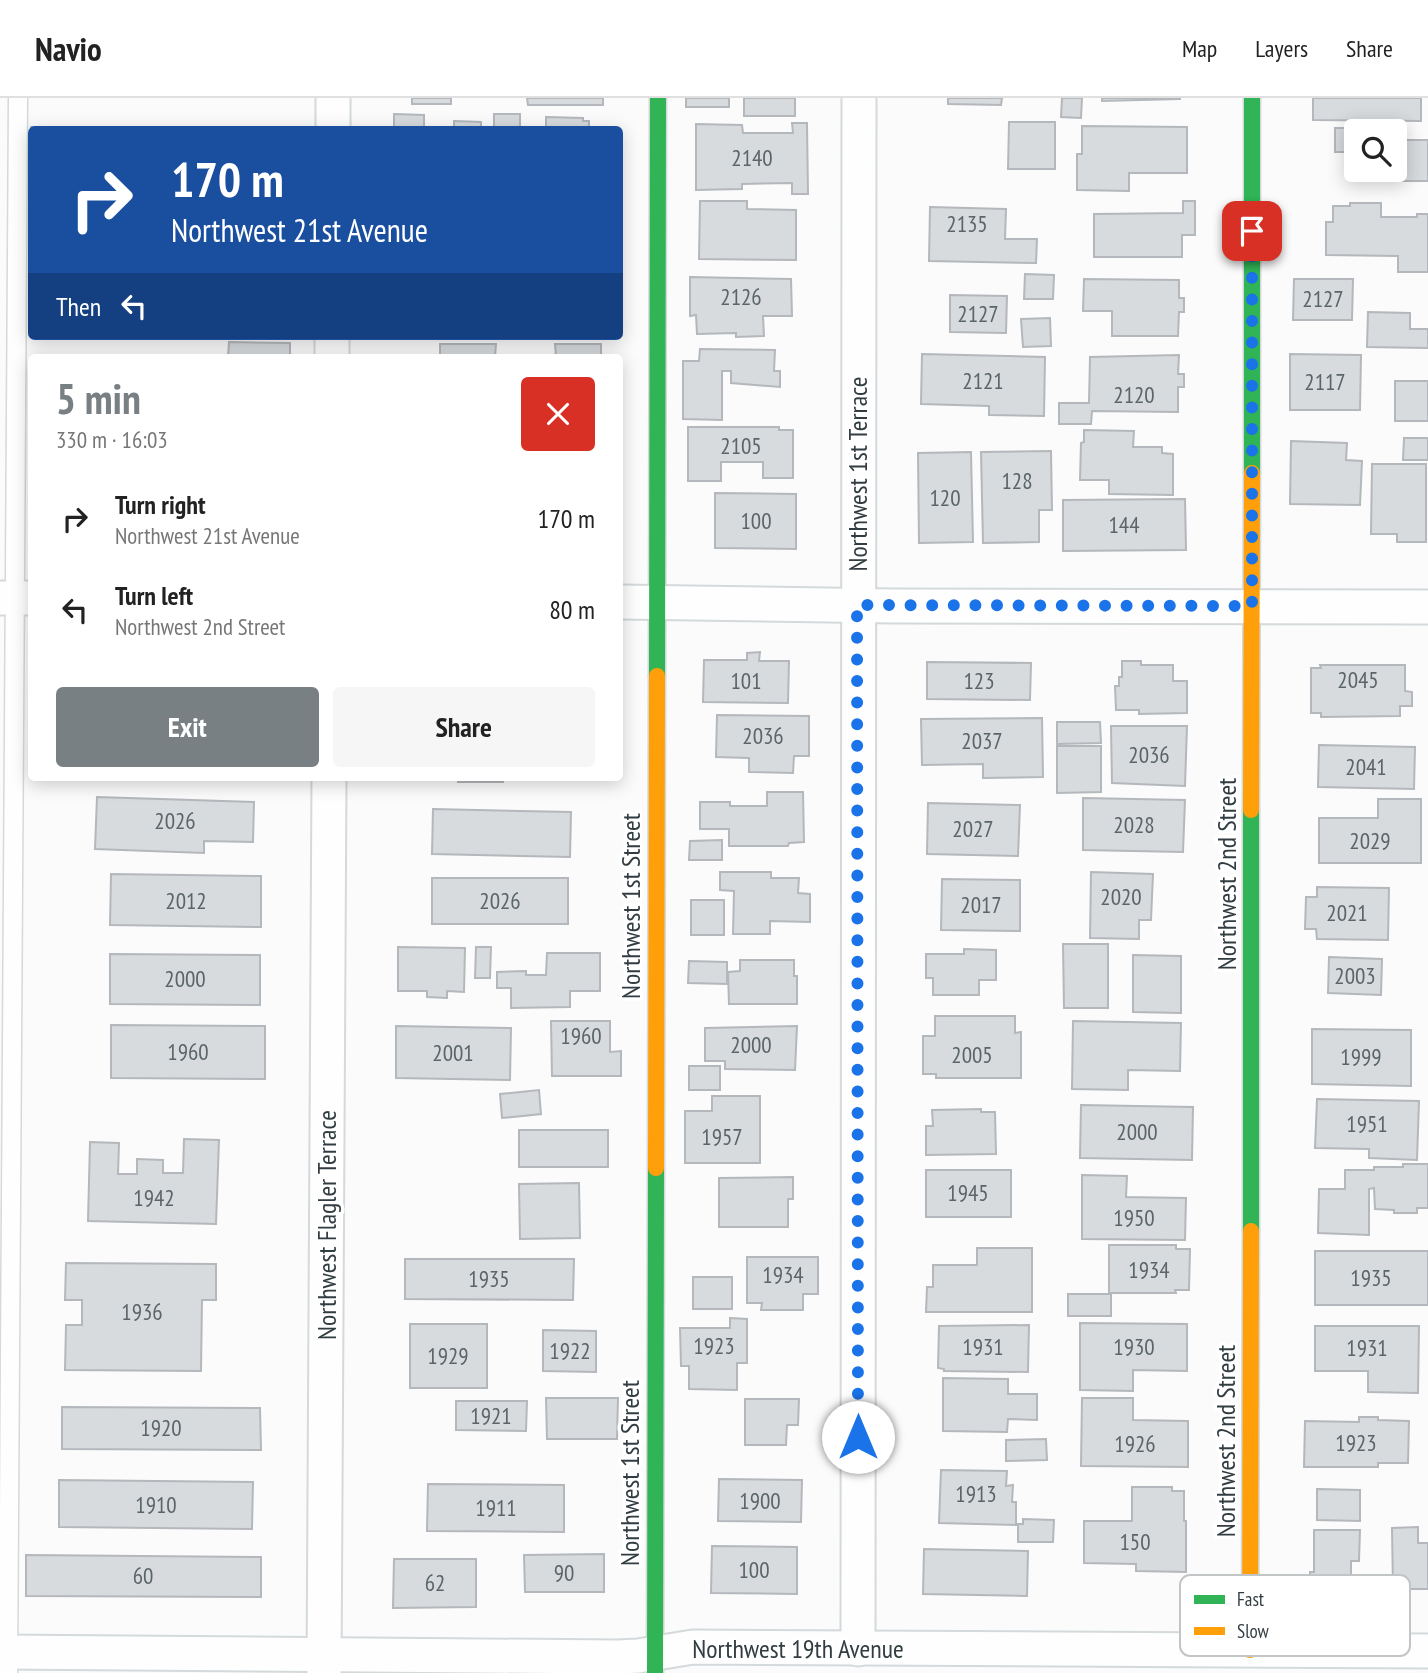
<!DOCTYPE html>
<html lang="en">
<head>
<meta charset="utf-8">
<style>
  body { margin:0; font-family:"PT Sans Narrow",sans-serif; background:#f6f6f6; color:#222; height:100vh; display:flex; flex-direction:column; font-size:26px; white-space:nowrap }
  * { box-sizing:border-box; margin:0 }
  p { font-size:23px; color:#767676 }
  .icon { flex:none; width:38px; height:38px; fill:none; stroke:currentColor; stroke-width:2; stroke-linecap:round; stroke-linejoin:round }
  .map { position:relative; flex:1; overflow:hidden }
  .details { position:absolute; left:28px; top:256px; width:595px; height:427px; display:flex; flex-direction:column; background:#fff; border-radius:7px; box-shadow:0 4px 18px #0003 }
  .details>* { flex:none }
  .top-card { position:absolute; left:28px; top:28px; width:595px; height:214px; border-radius:7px; box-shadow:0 4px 18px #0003; background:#1a4fa0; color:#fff; overflow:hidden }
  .controls { position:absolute; left:1344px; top:21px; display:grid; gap:14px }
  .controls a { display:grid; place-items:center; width:63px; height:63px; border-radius:7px; background:#fff; box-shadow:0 4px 18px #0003; font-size:35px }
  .pin { position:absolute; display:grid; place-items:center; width:60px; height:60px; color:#fff; margin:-30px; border-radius:14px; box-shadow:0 4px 10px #0006 }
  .me { position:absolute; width:77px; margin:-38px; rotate:0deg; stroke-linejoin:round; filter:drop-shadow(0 0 5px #0008) }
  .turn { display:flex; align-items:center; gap:24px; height:147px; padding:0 28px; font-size:32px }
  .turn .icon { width:91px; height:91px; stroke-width:2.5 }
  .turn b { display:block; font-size:49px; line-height:60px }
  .then { display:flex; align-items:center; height:66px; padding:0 28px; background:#0003; gap:14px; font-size:26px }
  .round { display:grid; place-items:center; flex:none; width:74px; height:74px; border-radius:7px; background:#f6f6f6 }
  .head { display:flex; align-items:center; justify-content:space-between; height:119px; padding:0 28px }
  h1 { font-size:42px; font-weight:700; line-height:52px; color:#788083 }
  .action { display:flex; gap:14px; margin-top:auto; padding:14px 28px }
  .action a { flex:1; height:80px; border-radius:7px; background:#788083; color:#fff; font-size:28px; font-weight:700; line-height:80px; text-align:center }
  .action a+a { background:#f6f6f6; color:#222 }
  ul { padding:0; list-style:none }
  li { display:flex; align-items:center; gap:21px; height:91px; padding:0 28px }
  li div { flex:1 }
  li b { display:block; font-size:26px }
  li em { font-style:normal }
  header { display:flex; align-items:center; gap:42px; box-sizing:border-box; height:98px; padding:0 35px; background:#fff; border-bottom:2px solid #e0e0e0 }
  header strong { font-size:33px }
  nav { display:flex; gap:38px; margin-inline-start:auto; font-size:24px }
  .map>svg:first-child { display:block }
</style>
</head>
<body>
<header>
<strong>Navio</strong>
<nav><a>Map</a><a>Layers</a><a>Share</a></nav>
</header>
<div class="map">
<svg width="1428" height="1575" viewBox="0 0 1428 1575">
  <rect width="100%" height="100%" fill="#fbfbfb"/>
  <!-- building -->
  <g fill="#d7dbde" stroke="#b4b7bb" stroke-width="2">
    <rect x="412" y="0" width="39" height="6"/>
    <polygon points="527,0 603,0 603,7 528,7"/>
    <rect x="686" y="0" width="43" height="9"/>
    <rect x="744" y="0" width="51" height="18"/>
    <polygon points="948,0 1002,0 1001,7 948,6"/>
    <polygon points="1062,0 1082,0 1081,20 1061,19"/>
    <polygon points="1102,0 1180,0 1180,1 1102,3"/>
    <polygon points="1313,0 1421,0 1421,23 1313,22"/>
    <polygon points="394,16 424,17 424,32 394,32"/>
    <rect x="494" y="16" width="26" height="16"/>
    <polygon points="546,19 583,20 583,23 589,23 589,32 546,32"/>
    <polygon points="454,23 481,24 481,32 454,32"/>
    <polygon points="1009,24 1055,24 1055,71 1008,71"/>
    <polygon points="792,25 807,25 808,96 792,96 792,85 742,86 742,91 696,92 696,26 742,27 743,35 793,35"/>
    <polygon points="1082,28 1187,29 1187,75 1129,75 1129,93 1077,92 1077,56 1082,56"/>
    <polygon points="31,29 262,31 262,32 32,32 31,72"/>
    <polygon points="1335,30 1383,30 1383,33 1356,33 1356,54 1335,54"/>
    <polygon points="1395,42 1428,42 1428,83 1382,83 1382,72 1395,72"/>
    <polygon points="700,103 747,103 747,111 796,112 796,162 699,161"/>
    <polygon points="1183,103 1195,103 1195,137 1182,137 1182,159 1094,159 1094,116 1183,115"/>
    <polygon points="1350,105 1381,105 1381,119 1417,119 1417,116 1428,116 1428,174 1398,174 1398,158 1326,157 1326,124 1333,124 1333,108 1350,108"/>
    <polygon points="930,109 1006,111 1005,141 1037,141 1036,165 929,163"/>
    <polygon points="1025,176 1054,177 1053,201 1024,201"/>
    <polygon points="690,179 791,181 792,218 763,218 764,238 736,239 736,235 697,236 696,217 690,218"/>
    <polygon points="1084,181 1179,182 1179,200 1184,200 1184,214 1179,214 1178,238 1112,238 1112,213 1083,213"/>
    <polygon points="1294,181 1353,181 1352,222 1293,222"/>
    <polygon points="950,197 1007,198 1006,235 950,234"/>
    <polygon points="1368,214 1410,215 1410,231 1428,231 1428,250 1367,249"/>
    <polygon points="1050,220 1051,248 1023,249 1021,221"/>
    <polygon points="229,244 290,245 290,259 228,259"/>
    <polygon points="440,246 496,246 495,259 440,259"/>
    <polygon points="555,246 601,246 601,259 556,259"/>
    <polygon points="700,251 775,252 774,273 780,273 780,289 731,285 731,273 722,273 722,322 683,321 683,263 699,263"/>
    <polygon points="922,256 1045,259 1044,318 989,317 989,308 921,306"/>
    <polygon points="1290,256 1361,257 1360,312 1290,312"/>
    <polygon points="1179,257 1178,276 1184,276 1184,289 1178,289 1178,314 1092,313 1091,326 1059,326 1059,305 1089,305 1090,259"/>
    <rect x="1395" y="283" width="33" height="40"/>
    <polygon points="688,329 779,329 779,332 793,332 793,380 763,380 763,364 721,364 721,383 688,383"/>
    <polygon points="1084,332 1134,333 1133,349 1162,349 1162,355 1173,356 1173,397 1109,396 1109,382 1080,382 1081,345 1084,344"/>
    <polygon points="1404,340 1428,340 1428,362 1403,362"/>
    <polygon points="1291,343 1347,345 1346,362 1362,363 1360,407 1290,406"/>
    <polygon points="1051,353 1052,412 1039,412 1039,444 983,445 981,354"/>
    <polygon points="971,354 973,444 919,445 918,355"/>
    <polygon points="1372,366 1426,366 1426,444 1397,444 1397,436 1371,436"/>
    <polygon points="715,395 796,396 796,451 715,450"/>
    <polygon points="1185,401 1186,452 1063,453 1063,402"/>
    <polygon points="760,554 759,563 789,563 788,605 703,604 704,562 747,562 747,555"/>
    <polygon points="1122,563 1141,563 1141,567 1173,567 1173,583 1187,583 1187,615 1139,616 1139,612 1116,612 1115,588 1119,588 1119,579 1122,579"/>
    <polygon points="927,564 1031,565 1030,602 927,601"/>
    <polygon points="1320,567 1405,567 1405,593 1412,594 1412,608 1400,608 1400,618 1321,619 1321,615 1311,615 1311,570 1321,570"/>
    <polygon points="32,577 32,652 29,652"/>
    <polygon points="717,617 809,618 809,658 794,658 793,675 749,674 749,660 716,659"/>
    <polygon points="1042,620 1043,679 983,680 983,666 922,667 921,621"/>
    <polygon points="1057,624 1100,624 1101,645 1057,646"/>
    <polygon points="1111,628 1187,628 1185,688 1112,685"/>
    <polygon points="1319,647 1415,649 1414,691 1318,689"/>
    <polygon points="1057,648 1101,648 1101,694 1057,695"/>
    <rect x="458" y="679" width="45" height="5"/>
    <polygon points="767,694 803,694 804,744 789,745 788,748 729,748 729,731 700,731 700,704 730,704 730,708 767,708"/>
    <polygon points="97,699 254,704 253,744 204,743 204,755 95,751"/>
    <polygon points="1083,700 1185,702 1183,754 1083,752"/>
    <polygon points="1378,701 1421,701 1421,765 1319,765 1319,720 1378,720"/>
    <polygon points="928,705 1020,707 1018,758 927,756"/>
    <polygon points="433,711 571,714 570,759 432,756"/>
    <polygon points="722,742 722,762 689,762 690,743"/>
    <polygon points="720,774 771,774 771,780 799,780 798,795 810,796 810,824 770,823 770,836 733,836 734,793 720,792"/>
    <polygon points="1091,774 1153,776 1151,822 1139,822 1139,841 1090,840"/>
    <polygon points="111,776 261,778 261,829 110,827"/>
    <rect x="432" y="780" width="136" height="46"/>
    <polygon points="942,781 1020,782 1020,833 941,832"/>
    <polygon points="1317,789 1389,790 1388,842 1317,841 1316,831 1305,831 1306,799 1317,799"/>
    <rect x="691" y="802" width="33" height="35"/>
    <polygon points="1063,846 1108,846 1108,910 1064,910"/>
    <polygon points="398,849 465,850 464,894 447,893 447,900 427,899 427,893 398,893"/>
    <polygon points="476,849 491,849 490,880 475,880"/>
    <polygon points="964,851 996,852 996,882 979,882 979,897 933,897 933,880 926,880 926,856 964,856"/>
    <polygon points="547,855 600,855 600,893 570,893 570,909 511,910 511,890 497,890 497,874 526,873 526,877 546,877"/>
    <polygon points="110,856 260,857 260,907 110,906"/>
    <polygon points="1133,857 1181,858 1181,915 1133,914"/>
    <polygon points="1329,859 1382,861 1381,897 1328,895"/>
    <polygon points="740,862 794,862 794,878 797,878 797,906 729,906 728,874 740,873"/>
    <polygon points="689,863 727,864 727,886 688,885"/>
    <polygon points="935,918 1015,918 1015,935 1021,934 1021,980 936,980 936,976 923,976 923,938 935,938"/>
    <polygon points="551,923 610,923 610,954 621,953 621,978 552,978"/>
    <polygon points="1073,923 1181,925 1180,973 1128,972 1128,992 1072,991"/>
    <polygon points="111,927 265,928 265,981 111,980"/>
    <polygon points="396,928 511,930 510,982 396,980"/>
    <polygon points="797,928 795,972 725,971 725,963 705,963 705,930"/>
    <polygon points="1312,931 1411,932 1411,988 1312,986"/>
    <rect x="689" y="968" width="31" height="24"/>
    <polygon points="539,992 541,1016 502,1020 500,996"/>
    <polygon points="712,998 760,998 760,1065 685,1065 685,1013 712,1013"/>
    <polygon points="1317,1001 1419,1003 1417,1062 1369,1060 1369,1051 1315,1050"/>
    <polygon points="1081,1007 1193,1009 1192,1062 1080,1060"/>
    <polygon points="981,1011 981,1014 995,1014 996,1056 926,1057 926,1028 933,1028 932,1012"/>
    <rect x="519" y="1032" width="89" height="37"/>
    <polygon points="184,1041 219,1042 216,1126 88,1123 90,1044 119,1045 118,1076 137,1076 137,1061 163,1062 163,1075 183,1075"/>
    <polygon points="1403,1066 1428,1066 1428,1110 1417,1110 1417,1115 1394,1115 1394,1112 1375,1111 1374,1090 1369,1091 1369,1137 1318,1135 1319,1091 1345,1091 1345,1072 1374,1072 1374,1069 1403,1069"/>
    <rect x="926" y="1072" width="85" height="47"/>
    <polygon points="1082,1077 1127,1078 1126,1099 1186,1100 1185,1142 1082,1141"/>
    <polygon points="793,1079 793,1101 788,1101 788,1129 719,1129 719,1080"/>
    <polygon points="579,1085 580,1140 520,1141 519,1086"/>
    <polygon points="1109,1147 1176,1147 1176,1151 1190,1151 1189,1192 1175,1192 1176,1195 1109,1195"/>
    <polygon points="977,1150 1032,1150 1032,1214 926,1214 927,1189 933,1189 933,1167 977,1167"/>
    <rect x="1315" y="1153" width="113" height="54"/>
    <polygon points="747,1159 818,1159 818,1196 803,1196 803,1212 761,1212 762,1205 747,1205"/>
    <polygon points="405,1161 574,1161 573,1202 405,1201"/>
    <polygon points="66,1165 216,1166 216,1202 202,1202 201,1273 65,1272 66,1227 82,1227 82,1202 65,1202"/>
    <rect x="693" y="1179" width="39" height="32"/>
    <rect x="1068" y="1196" width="43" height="22"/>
    <polygon points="730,1220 747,1221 747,1265 737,1265 737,1292 689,1291 689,1268 681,1268 680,1230 730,1230"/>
    <polygon points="1080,1225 1187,1226 1187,1273 1133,1272 1133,1293 1080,1292"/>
    <rect x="410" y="1226" width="77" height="64"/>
    <polygon points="1029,1227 1028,1274 944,1273 944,1271 938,1270 939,1228"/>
    <polygon points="1315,1228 1419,1228 1418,1295 1368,1294 1368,1273 1315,1273"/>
    <polygon points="543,1232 596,1233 596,1274 543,1273"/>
    <polygon points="943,1280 1008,1281 1008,1296 1037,1296 1037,1322 1008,1321 1007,1334 943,1333"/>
    <polygon points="546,1300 618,1300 617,1341 547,1341"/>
    <polygon points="1082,1300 1133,1300 1133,1322 1188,1323 1188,1369 1081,1368"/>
    <polygon points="745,1301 799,1301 798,1327 787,1327 786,1347 745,1347"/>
    <polygon points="456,1303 527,1303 526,1333 456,1332"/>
    <polygon points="62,1309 260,1310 261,1352 62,1351"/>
    <polygon points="1359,1319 1378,1319 1378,1322 1409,1323 1408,1365 1378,1365 1378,1369 1304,1369 1305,1323 1359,1324"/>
    <polygon points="1046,1341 1047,1362 1006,1363 1006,1342"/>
    <polygon points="941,1372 1007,1373 1006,1388 1013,1387 1012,1404 1016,1404 1016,1427 939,1425"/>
    <polygon points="719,1381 802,1382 801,1424 718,1423"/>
    <polygon points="59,1382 253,1384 252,1431 59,1429"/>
    <polygon points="428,1386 564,1387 564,1434 427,1433"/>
    <polygon points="1132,1389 1172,1389 1172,1393 1184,1393 1184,1423 1186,1423 1186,1474 1136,1473 1136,1466 1084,1465 1084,1423 1132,1423"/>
    <polygon points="1317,1391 1360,1392 1360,1423 1317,1422"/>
    <polygon points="1023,1421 1054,1422 1053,1444 1018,1444 1018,1426 1023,1426"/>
    <polygon points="1418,1429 1418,1445 1428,1445 1428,1491 1393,1491 1392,1430"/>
    <polygon points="1314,1432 1360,1432 1359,1463 1351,1463 1351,1500 1310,1499 1310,1474 1314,1474"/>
    <polygon points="712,1448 797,1449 797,1496 711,1495"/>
    <polygon points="924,1451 1028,1453 1027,1498 923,1496"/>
    <polygon points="604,1456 604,1494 525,1494 524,1457"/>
    <polygon points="26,1457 261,1459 261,1499 26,1498"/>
    <polygon points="394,1461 476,1461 476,1509 393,1510"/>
  </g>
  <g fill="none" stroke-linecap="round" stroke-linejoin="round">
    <defs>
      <polyline id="lane" points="8,1575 18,0"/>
      <g id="street">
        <polyline points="333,32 333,0"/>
        <polyline points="332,259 332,238"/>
        <polyline points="0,500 32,500"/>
        <polyline points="620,504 894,508 1428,509"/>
        <polyline points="858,1551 859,0"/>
        <polyline points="0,1554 618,1559 638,1558 693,1549 1428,1553"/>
        <polyline points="324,1575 329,679"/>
      </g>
      <g id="fast">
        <polyline points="1252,375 1252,0"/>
        <polyline points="657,578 658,0"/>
        <polyline points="1251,1133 1251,712"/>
        <polyline points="655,1575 656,1070"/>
      </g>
      <g id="slow">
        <polyline points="1251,712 1252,375"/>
        <polyline points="656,1070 657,578"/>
        <polyline points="1250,1552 1251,1133"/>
      </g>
    </defs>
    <!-- lane casing -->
    <use href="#lane" stroke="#d4d9db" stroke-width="21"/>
    <!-- street casing -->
    <use href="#street" stroke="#d4d9db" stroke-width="37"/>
    <!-- fast casing -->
    <use href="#fast" stroke="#d4d9db" stroke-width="19"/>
    <!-- slow casing -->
    <use href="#slow" stroke="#d4d9db" stroke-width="19"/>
    <!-- lane -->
    <use href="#lane" stroke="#fefefe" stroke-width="18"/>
    <!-- street -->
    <use href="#street" stroke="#fefefe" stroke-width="33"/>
    <!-- fast -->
    <use href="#fast" stroke="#30b455" stroke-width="16"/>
    <!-- slow -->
    <use href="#slow" stroke="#ff9f0a" stroke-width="16"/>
  </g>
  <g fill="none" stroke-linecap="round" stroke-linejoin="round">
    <!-- route -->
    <polyline stroke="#1a73e8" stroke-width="12" stroke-dasharray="0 21.6" points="858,1339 857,507 1252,508 1252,133"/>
  </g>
  <g text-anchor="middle" stroke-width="7" stroke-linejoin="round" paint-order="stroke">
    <!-- number labels -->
    <g font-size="23" fill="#5b6469">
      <text x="752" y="68">2140</text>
      <text x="967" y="134">2135</text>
      <text x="741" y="207">2126</text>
      <text x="1323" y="209">2127</text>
      <text x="978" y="224">2127</text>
      <text x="983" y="291">2121</text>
      <text x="1325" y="292">2117</text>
      <text x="1134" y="305">2120</text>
      <text x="741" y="356">2105</text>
      <text x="1017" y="391">128</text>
      <text x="945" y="408">120</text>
      <text x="756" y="431">100</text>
      <text x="1124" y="435">144</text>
      <text x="1358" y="590">2045</text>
      <text x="746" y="591">101</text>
      <text x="979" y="591">123</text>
      <text x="763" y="646">2036</text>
      <text x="982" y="651">2037</text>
      <text x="1149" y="665">2036</text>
      <text x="1366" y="677">2041</text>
      <text x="175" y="731">2026</text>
      <text x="1134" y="735">2028</text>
      <text x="973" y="739">2027</text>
      <text x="1370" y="751">2029</text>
      <text x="1121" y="807">2020</text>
      <text x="186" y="811">2012</text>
      <text x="500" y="811">2026</text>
      <text x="981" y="815">2017</text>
      <text x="1347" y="823">2021</text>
      <text x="1355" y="886">2003</text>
      <text x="185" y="889">2000</text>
      <text x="581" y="946">1960</text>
      <text x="751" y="955">2000</text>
      <text x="188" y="962">1960</text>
      <text x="453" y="963">2001</text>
      <text x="972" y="965">2005</text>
      <text x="1361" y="967">1999</text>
      <text x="1367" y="1034">1951</text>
      <text x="1137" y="1042">2000</text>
      <text x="722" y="1047">1957</text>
      <text x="968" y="1103">1945</text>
      <text x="154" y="1108">1942</text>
      <text x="1134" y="1128">1950</text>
      <text x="1149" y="1180">1934</text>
      <text x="783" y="1185">1934</text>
      <text x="1371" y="1188">1935</text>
      <text x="489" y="1189">1935</text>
      <text x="142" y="1222">1936</text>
      <text x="714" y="1256">1923</text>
      <text x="983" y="1257">1931</text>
      <text x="1134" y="1257">1930</text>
      <text x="1367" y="1258">1931</text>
      <text x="570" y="1261">1922</text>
      <text x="448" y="1266">1929</text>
      <text x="491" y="1326">1921</text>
      <text x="161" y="1338">1920</text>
      <text x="1356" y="1353">1923</text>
      <text x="1135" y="1354">1926</text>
      <text x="976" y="1404">1913</text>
      <text x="760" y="1411">1900</text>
      <text x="156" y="1415">1910</text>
      <text x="496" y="1418">1911</text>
      <text x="1135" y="1452">150</text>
      <text x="754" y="1480">100</text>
      <text x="564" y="1483">90</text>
      <text x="143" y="1486">60</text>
      <text x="435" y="1493">62</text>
    </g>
    <!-- street labels -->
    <g font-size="26" fill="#323d42" stroke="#fff">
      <text transform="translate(858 376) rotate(-90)" y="9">Northwest 1st Terrace</text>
      <text transform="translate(1227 776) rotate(-90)" y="9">Northwest 2nd Street</text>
      <text transform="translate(631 808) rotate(-90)" y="9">Northwest 1st Street</text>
      <text transform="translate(327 1127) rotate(-90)" y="9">Northwest Flagler Terrace</text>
      <text transform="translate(1226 1343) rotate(-90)" y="9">Northwest 2nd Street</text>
      <text transform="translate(630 1375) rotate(-90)" y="9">Northwest 1st Street</text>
      <text x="798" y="1560">Northwest 19th Avenue</text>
    </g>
  </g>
  <!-- legend -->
  <rect x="1180" y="1477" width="230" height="81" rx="10" fill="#fff" stroke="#c2c5c6" stroke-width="2"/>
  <rect x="1194" y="1497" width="31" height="9" fill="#30b455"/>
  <rect x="1194" y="1529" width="31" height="8" fill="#ff9f0a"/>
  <g font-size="19" fill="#323d42">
    <text x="1237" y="1508">Fast</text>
    <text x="1237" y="1540">Slow</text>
  </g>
</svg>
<div class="controls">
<a><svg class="icon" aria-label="search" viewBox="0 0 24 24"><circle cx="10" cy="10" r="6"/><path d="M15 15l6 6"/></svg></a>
</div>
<div class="pin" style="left:1252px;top:133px;background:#d93025"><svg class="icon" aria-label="arrive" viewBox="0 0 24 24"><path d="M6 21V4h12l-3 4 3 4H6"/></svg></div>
<svg class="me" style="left:858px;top:1339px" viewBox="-20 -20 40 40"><circle r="19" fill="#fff"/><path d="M0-13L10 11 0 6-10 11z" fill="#1a73e8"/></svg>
<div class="top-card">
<div class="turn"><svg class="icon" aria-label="right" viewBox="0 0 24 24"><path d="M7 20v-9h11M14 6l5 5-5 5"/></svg><div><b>170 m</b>Northwest 21st Avenue</div></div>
<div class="then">Then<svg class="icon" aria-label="left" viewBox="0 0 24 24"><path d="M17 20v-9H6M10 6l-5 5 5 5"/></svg></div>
</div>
<section class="details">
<div class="head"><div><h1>5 min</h1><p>330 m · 16:03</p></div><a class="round" style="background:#d93025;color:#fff"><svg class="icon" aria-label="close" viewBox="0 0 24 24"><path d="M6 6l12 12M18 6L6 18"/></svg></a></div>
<ul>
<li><svg class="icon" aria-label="right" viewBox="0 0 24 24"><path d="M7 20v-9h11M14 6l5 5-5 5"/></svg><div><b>Turn right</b><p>Northwest 21st Avenue</p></div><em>170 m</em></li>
<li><svg class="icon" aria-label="left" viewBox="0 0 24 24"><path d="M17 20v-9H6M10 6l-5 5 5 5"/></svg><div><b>Turn left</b><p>Northwest 2nd Street</p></div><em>80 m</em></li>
</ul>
<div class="action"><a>Exit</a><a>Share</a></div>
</section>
</div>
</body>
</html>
